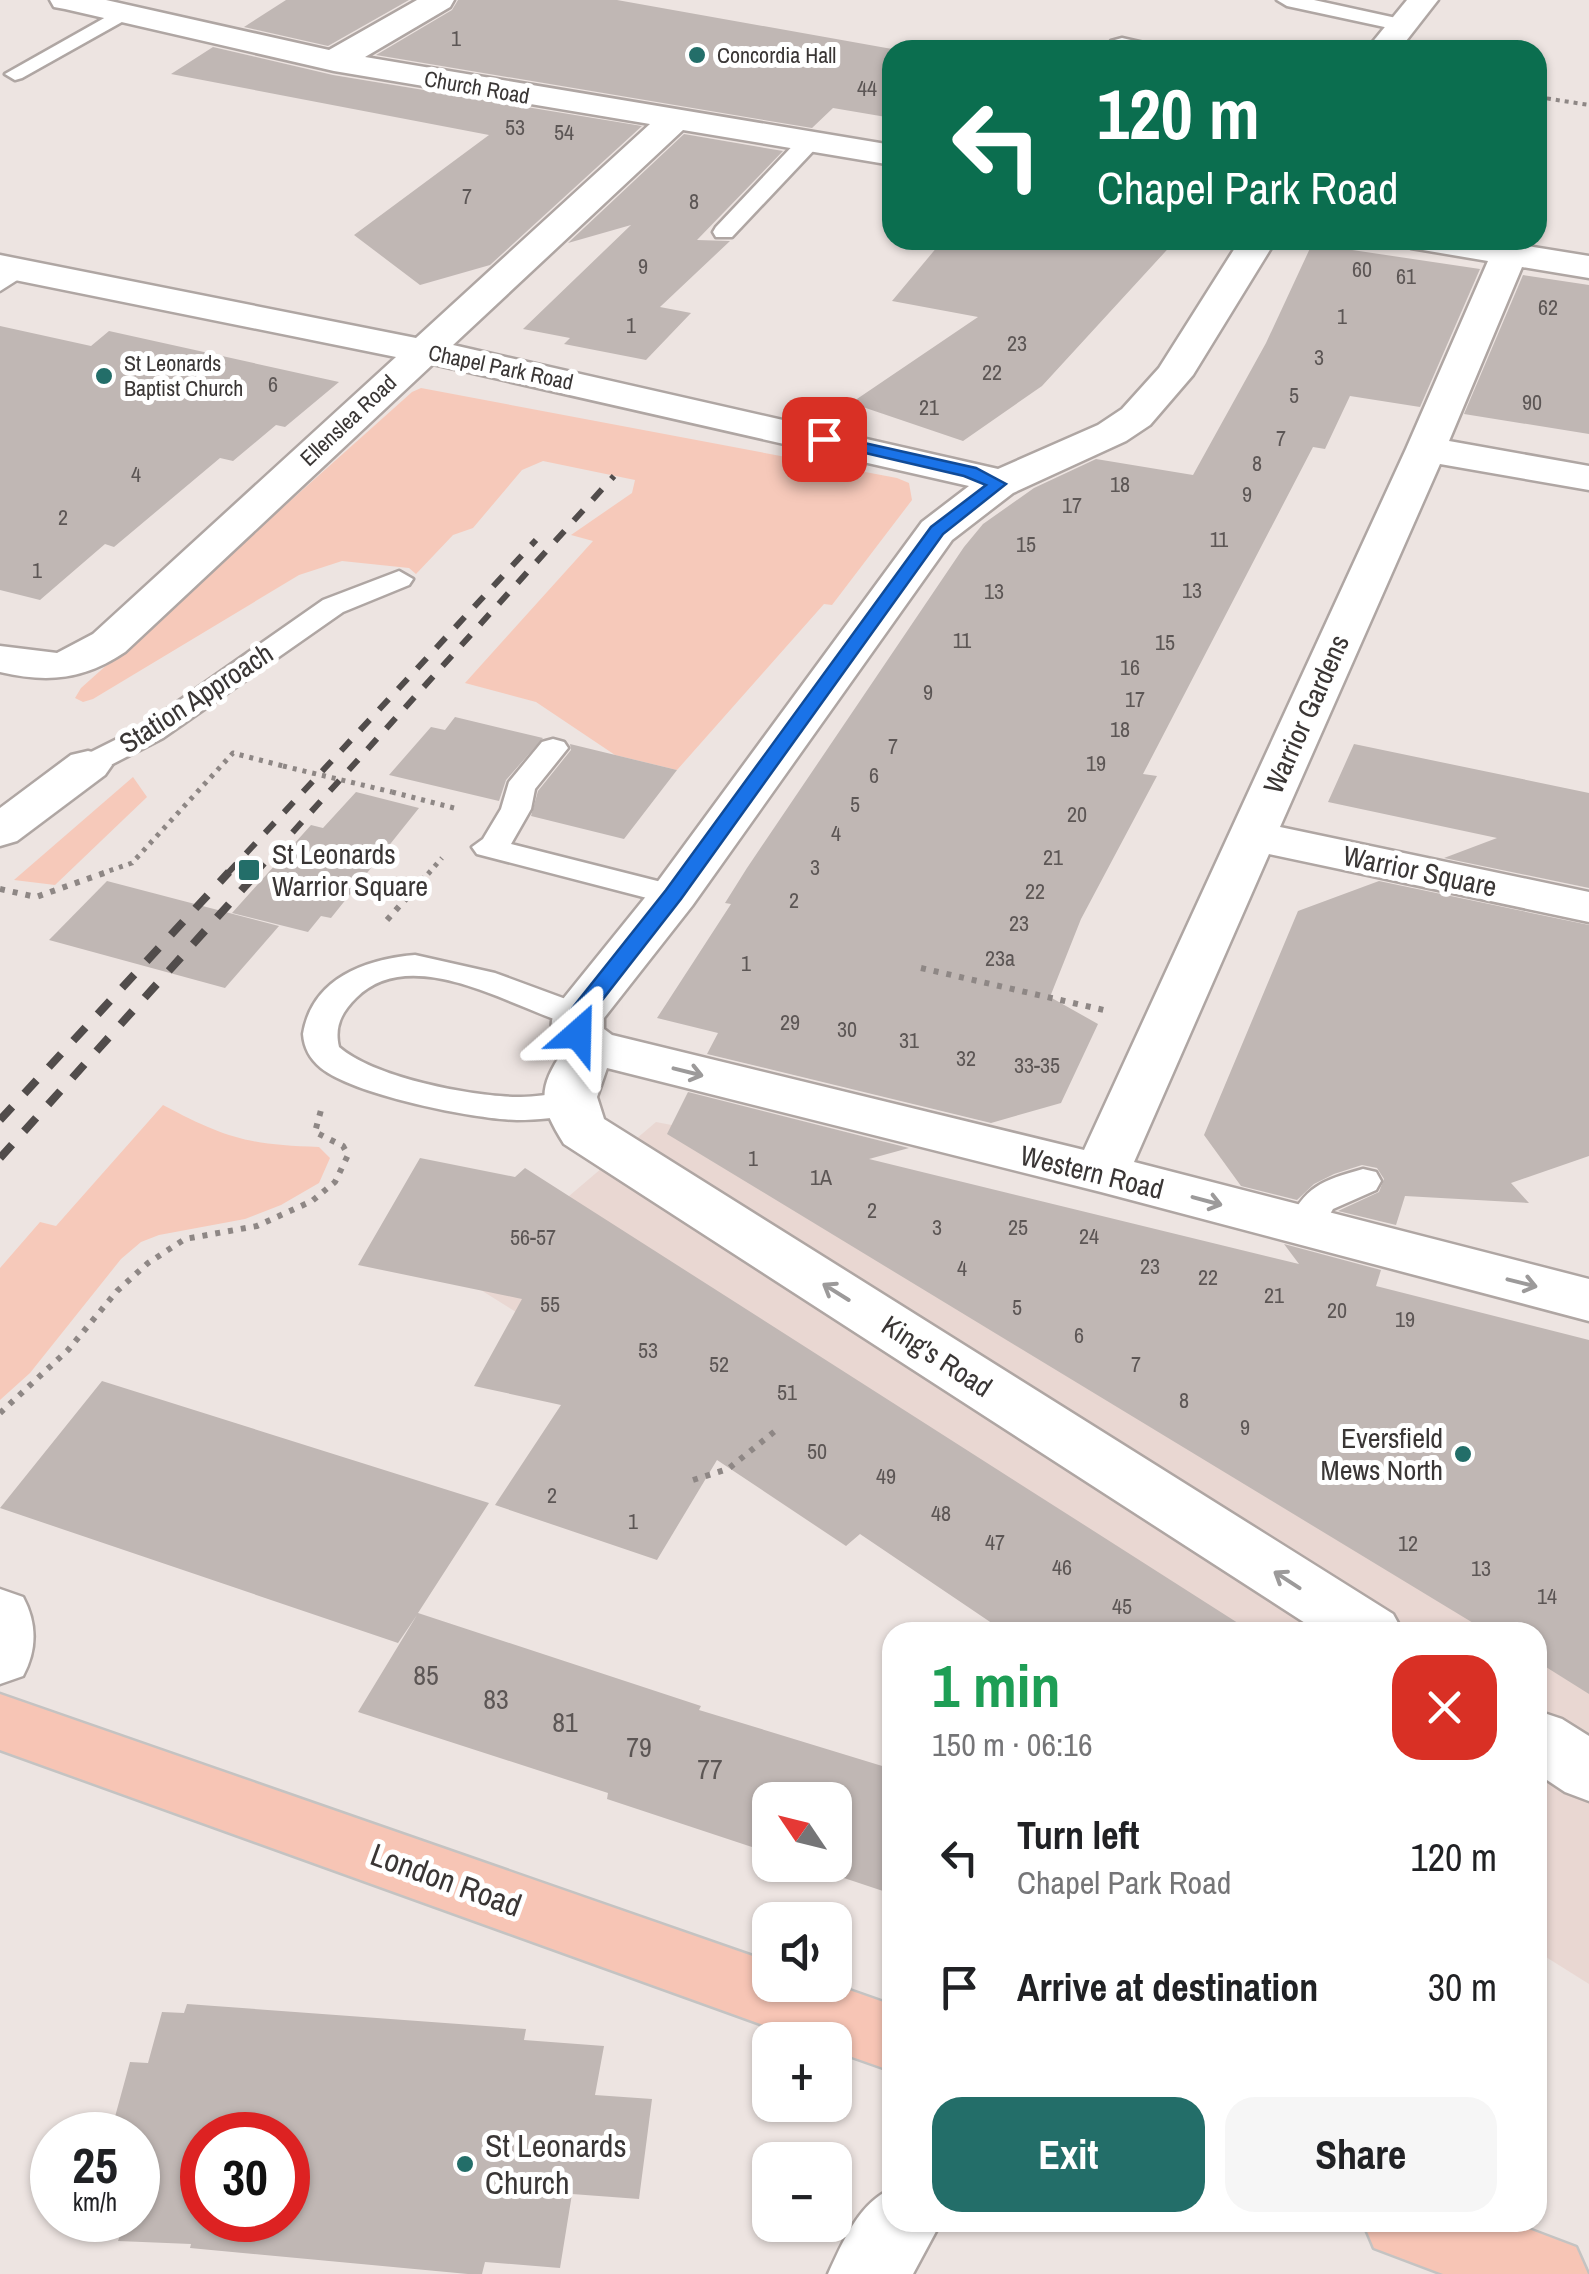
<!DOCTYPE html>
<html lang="en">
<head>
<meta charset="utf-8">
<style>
  body { margin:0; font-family:"Archivo Narrow",sans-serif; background:#f6f6f6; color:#202124; height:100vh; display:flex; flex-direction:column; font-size:38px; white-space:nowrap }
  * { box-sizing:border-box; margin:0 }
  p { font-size:32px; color:#757577 }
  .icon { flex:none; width:55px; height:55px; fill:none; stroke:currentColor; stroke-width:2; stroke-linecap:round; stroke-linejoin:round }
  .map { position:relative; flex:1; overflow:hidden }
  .sheet { position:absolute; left:882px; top:1622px; width:665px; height:610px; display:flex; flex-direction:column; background:#fff; border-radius:30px; box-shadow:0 2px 8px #0004 }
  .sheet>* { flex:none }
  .hud { position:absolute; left:882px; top:40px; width:665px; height:210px; border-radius:30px; box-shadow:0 2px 8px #0004; background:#0b6e4f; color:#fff; overflow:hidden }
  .needle { width:65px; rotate:305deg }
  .fabs { position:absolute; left:752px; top:1782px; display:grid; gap:20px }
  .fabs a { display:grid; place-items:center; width:100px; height:100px; border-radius:20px; background:#fff; box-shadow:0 2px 8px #0004; font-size:50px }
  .speed { position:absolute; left:30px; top:2112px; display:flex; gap:20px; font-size:50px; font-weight:700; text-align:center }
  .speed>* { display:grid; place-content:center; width:130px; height:130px; border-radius:50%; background:#fff; box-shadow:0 2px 8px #0004; line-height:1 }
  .speed small { font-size:25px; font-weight:400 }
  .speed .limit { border:15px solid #d22; background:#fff; color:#111 }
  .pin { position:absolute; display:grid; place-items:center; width:85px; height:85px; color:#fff; margin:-42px; border-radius:20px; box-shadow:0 5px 15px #0006 }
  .me { position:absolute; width:110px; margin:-55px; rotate:25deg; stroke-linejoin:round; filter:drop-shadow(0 0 8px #0008) }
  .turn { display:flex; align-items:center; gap:35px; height:210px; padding:0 50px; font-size:45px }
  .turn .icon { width:130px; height:130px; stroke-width:2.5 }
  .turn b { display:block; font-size:70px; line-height:85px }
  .round { display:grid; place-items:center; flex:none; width:105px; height:105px; border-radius:30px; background:#f6f6f6 }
  .head { display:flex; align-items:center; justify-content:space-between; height:170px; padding:0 50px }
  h1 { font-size:60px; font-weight:700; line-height:75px; color:#1e9e55 }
  .action { display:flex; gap:20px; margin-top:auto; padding:20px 50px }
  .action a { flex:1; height:115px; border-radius:30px; background:#236e69; color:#fff; font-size:40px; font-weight:700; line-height:115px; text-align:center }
  .action a+a { background:#f6f6f6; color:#202124 }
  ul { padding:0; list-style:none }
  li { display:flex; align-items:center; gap:30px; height:130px; padding:0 50px }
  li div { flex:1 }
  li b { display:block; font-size:38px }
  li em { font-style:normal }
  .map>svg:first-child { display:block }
</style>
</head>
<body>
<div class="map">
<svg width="1589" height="2274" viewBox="0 0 1589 2274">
  <rect width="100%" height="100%" fill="#ede4e1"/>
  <!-- built -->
  <polygon fill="#e9d7d2" points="656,1122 875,1164 1589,1547 1589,1984 1538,1952 1538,1632 1026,1632 468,1282"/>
  <!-- green -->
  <g fill="#f6c9ba">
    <polygon points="421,388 897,478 909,483 912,500 832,605 824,604 677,770 615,755 536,702 465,683 593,541 571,535 632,493 635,480 543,461 522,470 473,528 453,535 416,574 409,568 342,561 299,575 93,699 83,702 75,698 81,688 412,392"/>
    <polygon points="133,777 147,797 55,885 14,880"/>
    <path d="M 163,1105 C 225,1138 249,1145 319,1147 L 330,1158 L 319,1183 L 281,1205 L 245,1219 L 159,1235 L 141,1242 L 121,1259 L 30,1373 L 0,1400 L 0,1268 L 40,1222 L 56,1226 Z"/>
  </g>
  <!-- building -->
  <g fill="#c0b7b4" fill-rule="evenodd">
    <polygon points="286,0 409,0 328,46 244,27"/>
    <polygon points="458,0 617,0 892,49 892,118 833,108 812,128 376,55 452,10"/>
    <polygon points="213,47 333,75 642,126 490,265 420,285 354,235 489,135 171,74"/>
    <polygon points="684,134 783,151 697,240 730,241 660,307 691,313 646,360 564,344 570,338 523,329 631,225 568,243"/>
    <polygon points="943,240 1176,240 1042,386 963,441 851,403 978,317 892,301"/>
    <polygon points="1312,244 1480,269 1420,407 1350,396 1325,449 1313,447 1143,774 1157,776 1081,919 1050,997 1098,1024 1061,1103 991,1123 707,1054 718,1033 657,1018 731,904 725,903 747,868 964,547 983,524 1034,488 1096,459 1193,475 1266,343"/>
    <polygon points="1523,275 1589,285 1589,434 1464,414"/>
    <polygon points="0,326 91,346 109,331 339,382 285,427 276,425 233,461 220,458 114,547 105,544 40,600 0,590"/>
    <polygon points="455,717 543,738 506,780 499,801 389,775 431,727 445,730"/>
    <polygon points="570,744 677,770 624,839 531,816 538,791 571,750"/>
    <polygon points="1354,744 1589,793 1589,888 1444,858 1497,838 1328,802"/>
    <polygon points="356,792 419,808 331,918 321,916 308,932 232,913 311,825 323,828"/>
    <polygon points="107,881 279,926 225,988 49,940"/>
    <polygon points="1379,881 1589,925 1589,1156 1511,1183 1529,1203 1405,1196 1396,1225 1338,1211 1379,1192 1384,1179 1377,1168 1362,1165 1334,1174 1314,1184 1297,1200 1241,1186 1204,1135 1298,911"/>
    <polygon points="688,1092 909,1148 869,1159 1299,1264 1284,1244 1381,1270 1376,1286 1589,1340 1589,1694 1538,1662 1538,1632 1488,1632 667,1134"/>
    <polygon points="420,1158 515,1177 525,1168 1252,1632 1005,1632 860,1534 846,1546 717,1460 657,1560 495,1505 561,1405 474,1386 522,1299 358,1265"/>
    <polygon points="102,1381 489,1503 418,1613 701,1706 699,1710 892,1769 892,1894 805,1865 835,1865 835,1800 770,1800 770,1853 607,1799 608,1793 358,1712 417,1615 398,1643 0,1508"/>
    <path d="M 187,2004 L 526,2029 L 524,2040 L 604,2046 L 595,2095 L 652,2099 L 639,2199 L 572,2194 L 560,2268 L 485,2262 L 482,2274 L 468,2274 L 190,2248 L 191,2244 L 118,2241 L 125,2221 L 113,2220 L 138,2220 L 138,2135 L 110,2135 L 130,2062 L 148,2063 L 162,2012 L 184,2013 ZM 202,2135 L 288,2135 L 288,2220 L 202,2220 Z"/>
  </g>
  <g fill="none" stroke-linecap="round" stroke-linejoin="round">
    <defs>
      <g id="lane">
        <polygon points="1277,0 1314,0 1410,21 1413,25 1403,31 1287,6"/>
        <polygon points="122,8 129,10 129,18 22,78 15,80 5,74"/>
        <polygon points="809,136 820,142 817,147 732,237 716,237 713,232 716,227 801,137"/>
        <polygon points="21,263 29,265 33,270 0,291 0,274"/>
        <polygon points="399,571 413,579 409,585 343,612 163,738 99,771 77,771 73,765 77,759 143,726 323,600"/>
        <polygon points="553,739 564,742 568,748 535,789 531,809 511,844 685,888 690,895 685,902 674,905 477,854 472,847 483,839 501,809 509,782 542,742"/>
        <path d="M 415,955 L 495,973 L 590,1008 L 595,1016 L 590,1024 L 578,1027 C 515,1010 413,941 356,998 C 342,1012 334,1026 339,1047 C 375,1078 470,1096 517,1097 C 538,1098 559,1090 579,1096 L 584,1104 L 579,1112 C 559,1118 538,1120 517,1120 C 473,1119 355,1095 321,1068 C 310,1059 304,1048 303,1034 C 312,978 366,959 415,955 Z"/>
        <path d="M 1363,1169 L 1376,1172 L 1381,1181 L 1376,1190 L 1333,1209 L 1317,1236 L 1304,1240 L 1291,1236 L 1286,1227 C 1305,1186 1321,1181 1363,1169 Z"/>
      </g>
      <g id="street">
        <path d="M 50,0 L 106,0 L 329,50 L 417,0 L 454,0 L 450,7 L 365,57 L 892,145 L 892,165 L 683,130 L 453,345 L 998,469 L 1098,425 L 1122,409 L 1159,368 L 1240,240 L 1276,240 L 1193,375 L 1150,425 L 1126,441 L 1013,493 L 952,540 L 692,906 L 604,1018 L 604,1029 L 612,1035 L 1084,1150 L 1406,449 L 1488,261 L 1411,248 L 1406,240 L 1490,240 L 1589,256 L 1589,278 L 1522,267 L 1449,441 L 1589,466 L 1589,490 L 1440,464 L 1280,827 L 1589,892 L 1589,922 L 1269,854 L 1134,1162 L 1589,1279 L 1589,1321 L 1101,1192 L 607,1068 L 597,1097 L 604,1119 L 1393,1614 L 1403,1632 L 1319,1632 L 564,1144 C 539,1104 537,1089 564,1050 C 549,1036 548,1021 559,1004 L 656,884 L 922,522 L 969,486 L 433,364 L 125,652 C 84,680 47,683 0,672 L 0,646 L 57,653 L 93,634 L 396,357 L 0,277 L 0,255 L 416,338 L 650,124 L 334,71 L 65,9 L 54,7 Z"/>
        <polygon points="1407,0 1438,0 1399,50 1366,50"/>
        <polygon points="1122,38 1144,43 1149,50 1107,50 1111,41"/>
        <polygon points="88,751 105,755 112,765 105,775 17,841 0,846 0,808 71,755"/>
        <path d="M 0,1589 L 23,1597 C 37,1623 37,1650 23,1676 L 0,1684 Z"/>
        <polygon points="1538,1711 1562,1719 1589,1736 1589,1801 1565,1792 1538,1774"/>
        <path d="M 892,2189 L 892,2222 L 941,2222 L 913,2274 L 828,2274 C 842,2243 860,2201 892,2189 Z"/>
      </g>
      <g id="primary">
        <polygon points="0,1694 770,1962 770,1985 835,1985 892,2005 892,2071 835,2051 835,2040 805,2040 0,1750"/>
        <polygon points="1363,2222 1510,2222 1576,2247 1588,2274 1443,2274 1374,2248"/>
      </g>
    </defs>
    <!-- lane casing -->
    <use href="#lane" stroke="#afa6a3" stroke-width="5"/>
    <!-- street casing -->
    <use href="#street" stroke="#afa6a3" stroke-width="5"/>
    <!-- primary casing -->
    <use href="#primary" stroke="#c4c3c2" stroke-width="5"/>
    <!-- path-far3 -->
    <polyline stroke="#8e8785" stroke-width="4" stroke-dasharray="4 5" stroke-linecap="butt" points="1538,97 1589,105"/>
    <!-- path-far2 -->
    <g stroke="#8e8785" stroke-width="5" stroke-dasharray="4 6" stroke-linecap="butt">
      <polyline points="392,792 458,809"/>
      <polyline points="100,874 132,863 233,753 283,766"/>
      <polyline points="428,874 442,858"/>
    </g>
    <!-- path-far1 -->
    <g stroke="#8e8785" stroke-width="6" stroke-dasharray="5 8" stroke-linecap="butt">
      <polyline points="0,889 36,897 107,872"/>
      <polyline points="387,920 430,872"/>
      <polyline points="921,968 1108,1011"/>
      <polyline points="0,1413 68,1350 117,1291 148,1263 185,1239 257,1226 312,1201 335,1182 348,1155 343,1146 315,1132 321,1110"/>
      <polyline points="693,1480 728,1469 780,1427"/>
    </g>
    <!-- path -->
    <polyline stroke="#8e8785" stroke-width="8" stroke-dasharray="6 10" stroke-linecap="butt" points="1538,2009 1544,2013"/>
    <!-- lane -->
    <use href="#lane" fill="#fff" fill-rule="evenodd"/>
    <!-- street -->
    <use href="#street" fill="#fff" fill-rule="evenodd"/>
    <!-- primary -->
    <use href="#primary" fill="#f7c5b5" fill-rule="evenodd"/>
    <!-- rail-far1 -->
    <g stroke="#514c4b" stroke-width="6" stroke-dasharray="14 14" stroke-linecap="butt">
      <polyline points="227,874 536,540"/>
      <polyline points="255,874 614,476"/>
    </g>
    <!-- rail -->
    <g stroke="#514c4b" stroke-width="8" stroke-dasharray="18 18" stroke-linecap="butt">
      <polyline points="0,1120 229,872"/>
      <polyline points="0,1158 258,872"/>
    </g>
    <!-- path-bridge -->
    <polyline stroke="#8e8785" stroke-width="5" stroke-dasharray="4 6" stroke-linecap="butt" points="283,766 392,792"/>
  </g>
  <!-- one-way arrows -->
  <defs><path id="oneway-shaft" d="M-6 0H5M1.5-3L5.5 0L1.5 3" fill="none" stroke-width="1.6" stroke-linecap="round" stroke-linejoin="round" transform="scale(2.5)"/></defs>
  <g stroke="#9c9a9a">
    <use href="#oneway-shaft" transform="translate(688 1072) rotate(14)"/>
    <use href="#oneway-shaft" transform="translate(1207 1201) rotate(15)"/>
    <use href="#oneway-shaft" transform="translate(1522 1283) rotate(14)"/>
    <use href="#oneway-shaft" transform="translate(836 1292) rotate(-148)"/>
    <use href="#oneway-shaft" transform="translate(1287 1580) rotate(-147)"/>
  </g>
  <!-- route -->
  <polygon fill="#1a73e8" stroke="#114b97" stroke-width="2.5" points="824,434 976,468 1006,484 943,534 681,899 589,1017 586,1039 570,1039 567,1016 570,1011 666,890 931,527 986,485 964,476 818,442 818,435"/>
  <!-- markers -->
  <g fill="#236e69" stroke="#fff" stroke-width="4">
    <circle cx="697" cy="55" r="10"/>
    <circle cx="104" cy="376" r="10"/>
    <rect x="237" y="858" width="24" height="24" rx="5"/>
    <circle cx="1463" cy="1454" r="10"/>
    <circle cx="465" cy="2164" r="10"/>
  </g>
  <g text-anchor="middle" stroke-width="10" stroke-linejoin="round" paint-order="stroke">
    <!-- number labels -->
    <g font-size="22" fill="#5c5655">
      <text x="456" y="46">1</text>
      <text x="867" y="96">44</text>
      <text x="515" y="135">53</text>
      <text x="564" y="140">54</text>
      <text x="467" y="204">7</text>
      <text x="694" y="209">8</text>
      <text x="643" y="274">9</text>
      <text x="1362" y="277">60</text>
      <text x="1406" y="284">61</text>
      <text x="1548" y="315">62</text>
      <text x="1342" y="324">1</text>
      <text x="631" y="333">1</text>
      <text x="1017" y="351">23</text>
      <text x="1319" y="365">3</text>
      <text x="992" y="380">22</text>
      <text x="273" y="392">6</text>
      <text x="1294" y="403">5</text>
      <text x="1532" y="410">90</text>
      <text x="929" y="415">21</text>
      <text x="1281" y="446">7</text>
      <text x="1257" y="471">8</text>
      <text x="136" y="482">4</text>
      <text x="1120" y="492">18</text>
      <text x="1247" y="502">9</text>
      <text x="1072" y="513">17</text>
      <text x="63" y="525">2</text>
      <text x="1219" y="547">11</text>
      <text x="1026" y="552">15</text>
      <text x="37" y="578">1</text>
      <text x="1192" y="598">13</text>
      <text x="994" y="599">13</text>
      <text x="962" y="648">11</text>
      <text x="1165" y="650">15</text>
      <text x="1130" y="675">16</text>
      <text x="928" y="700">9</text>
      <text x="1135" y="707">17</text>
      <text x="1120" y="737">18</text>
      <text x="893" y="754">7</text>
      <text x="1096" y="771">19</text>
      <text x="874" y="783">6</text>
      <text x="855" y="812">5</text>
      <text x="1077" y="822">20</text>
      <text x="836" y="841">4</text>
      <text x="1053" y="865">21</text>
      <text x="815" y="875">3</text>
      <text x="1035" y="899">22</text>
      <text x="794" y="908">2</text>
      <text x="1019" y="931">23</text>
      <text x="1000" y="966">23a</text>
      <text x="746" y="971">1</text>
      <text x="790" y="1030">29</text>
      <text x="847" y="1037">30</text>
      <text x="909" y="1048">31</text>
      <text x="966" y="1066">32</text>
      <text x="1037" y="1073">33-35</text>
      <text x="753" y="1166">1</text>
      <text x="821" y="1185">1A</text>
      <text x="872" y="1218">2</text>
      <text x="937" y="1235">3</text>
      <text x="1018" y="1235">25</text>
      <text x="1089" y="1244">24</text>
      <text x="533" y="1245">56-57</text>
      <text x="1150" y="1274">23</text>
      <text x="962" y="1276">4</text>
      <text x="1208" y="1285">22</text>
      <text x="1274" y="1303">21</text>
      <text x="550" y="1312">55</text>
      <text x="1017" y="1315">5</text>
      <text x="1337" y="1318">20</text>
      <text x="1405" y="1327">19</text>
      <text x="1079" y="1343">6</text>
      <text x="648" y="1358">53</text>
      <text x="719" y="1372">52</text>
      <text x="1136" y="1372">7</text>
      <text x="787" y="1400">51</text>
      <text x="1184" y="1408">8</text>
      <text x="1245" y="1435">9</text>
      <text x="817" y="1459">50</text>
      <text x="886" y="1484">49</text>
      <text x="552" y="1503">2</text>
      <text x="941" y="1521">48</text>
      <text x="633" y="1529">1</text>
      <text x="995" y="1550">47</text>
      <text x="1408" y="1551">12</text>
      <text x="1062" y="1575">46</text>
      <text x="1481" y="1576">13</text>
      <text x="1547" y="1604">14</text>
      <text x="1122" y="1614">45</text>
    </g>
    <!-- far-poi labels -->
    <g font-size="22" fill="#3a3635" stroke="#fff" text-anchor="start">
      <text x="717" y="63">Concordia Hall</text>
      <text x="124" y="371">St Leonards<tspan x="124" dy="25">Baptist Church</tspan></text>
    </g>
    <!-- far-street labels -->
    <g font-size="22" fill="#3a3635" stroke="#fff">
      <text transform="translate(477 87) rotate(10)" y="8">Church Road</text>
      <text transform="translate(501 367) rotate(12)" y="8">Chapel Park Road</text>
      <text transform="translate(348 420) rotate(-43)" y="8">Ellenslea Road</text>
    </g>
    <!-- street labels -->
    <g font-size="28" fill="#3a3635" stroke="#fff">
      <text transform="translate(196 698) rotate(-33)" y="10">Station Approach</text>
      <text transform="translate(1306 714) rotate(-66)" y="10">Warrior Gardens</text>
      <text transform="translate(1420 871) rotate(12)" y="10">Warrior Square</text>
      <text transform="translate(1092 1172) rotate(14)" y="10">Western Road</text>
      <text transform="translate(937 1356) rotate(33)" y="10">King's Road</text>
    </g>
    <!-- poi labels -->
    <g font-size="28" fill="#3a3635" stroke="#fff" text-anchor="start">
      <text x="272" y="864">St Leonards<tspan x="272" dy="32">Warrior Square</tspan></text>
      <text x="1443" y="1448" text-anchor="end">Eversfield<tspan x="1443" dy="32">Mews North</tspan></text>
    </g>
    <!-- near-number labels -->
    <g font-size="28" fill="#5c5655">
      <text x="426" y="1685">85</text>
      <text x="496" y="1709">83</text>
      <text x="565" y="1732">81</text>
      <text x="639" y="1757">79</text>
      <text x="710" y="1779">77</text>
    </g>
    <!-- near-street labels -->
    <g font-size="32" fill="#3a3635" stroke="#fff">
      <text transform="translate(446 1880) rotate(20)" y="11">London Road</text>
    </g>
    <!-- near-poi labels -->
    <g font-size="32" fill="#3a3635" stroke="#fff" text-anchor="start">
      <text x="485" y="2157">St Leonards<tspan x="485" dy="37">Church</tspan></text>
    </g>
  </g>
</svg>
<div class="fabs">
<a><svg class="needle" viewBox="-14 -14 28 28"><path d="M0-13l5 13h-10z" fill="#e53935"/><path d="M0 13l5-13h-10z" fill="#757577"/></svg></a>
<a><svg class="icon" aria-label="sound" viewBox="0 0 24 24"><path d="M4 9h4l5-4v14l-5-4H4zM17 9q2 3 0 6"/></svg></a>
<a>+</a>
<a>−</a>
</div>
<div class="speed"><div>25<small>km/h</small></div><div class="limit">30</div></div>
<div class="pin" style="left:824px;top:439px;background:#d93025"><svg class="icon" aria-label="arrive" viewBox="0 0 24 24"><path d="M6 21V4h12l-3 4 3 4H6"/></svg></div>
<svg class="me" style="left:578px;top:1034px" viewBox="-20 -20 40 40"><path d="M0-17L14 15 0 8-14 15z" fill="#1a73e8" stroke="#fff" stroke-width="4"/></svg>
<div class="hud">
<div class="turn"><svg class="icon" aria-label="left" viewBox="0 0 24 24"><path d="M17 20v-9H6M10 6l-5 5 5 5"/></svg><div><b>120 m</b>Chapel Park Road</div></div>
</div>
<section class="sheet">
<div class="head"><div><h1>1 min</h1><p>150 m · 06:16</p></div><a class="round" style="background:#d93025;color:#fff"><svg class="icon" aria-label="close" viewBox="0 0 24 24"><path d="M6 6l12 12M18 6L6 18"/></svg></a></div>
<ul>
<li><svg class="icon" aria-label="left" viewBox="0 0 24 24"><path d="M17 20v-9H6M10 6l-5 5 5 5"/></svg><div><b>Turn left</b><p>Chapel Park Road</p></div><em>120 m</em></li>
<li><svg class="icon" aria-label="arrive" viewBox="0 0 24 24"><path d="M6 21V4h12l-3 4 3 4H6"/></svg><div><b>Arrive at destination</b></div><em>30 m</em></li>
</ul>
<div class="action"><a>Exit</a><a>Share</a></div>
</section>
</div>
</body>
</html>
